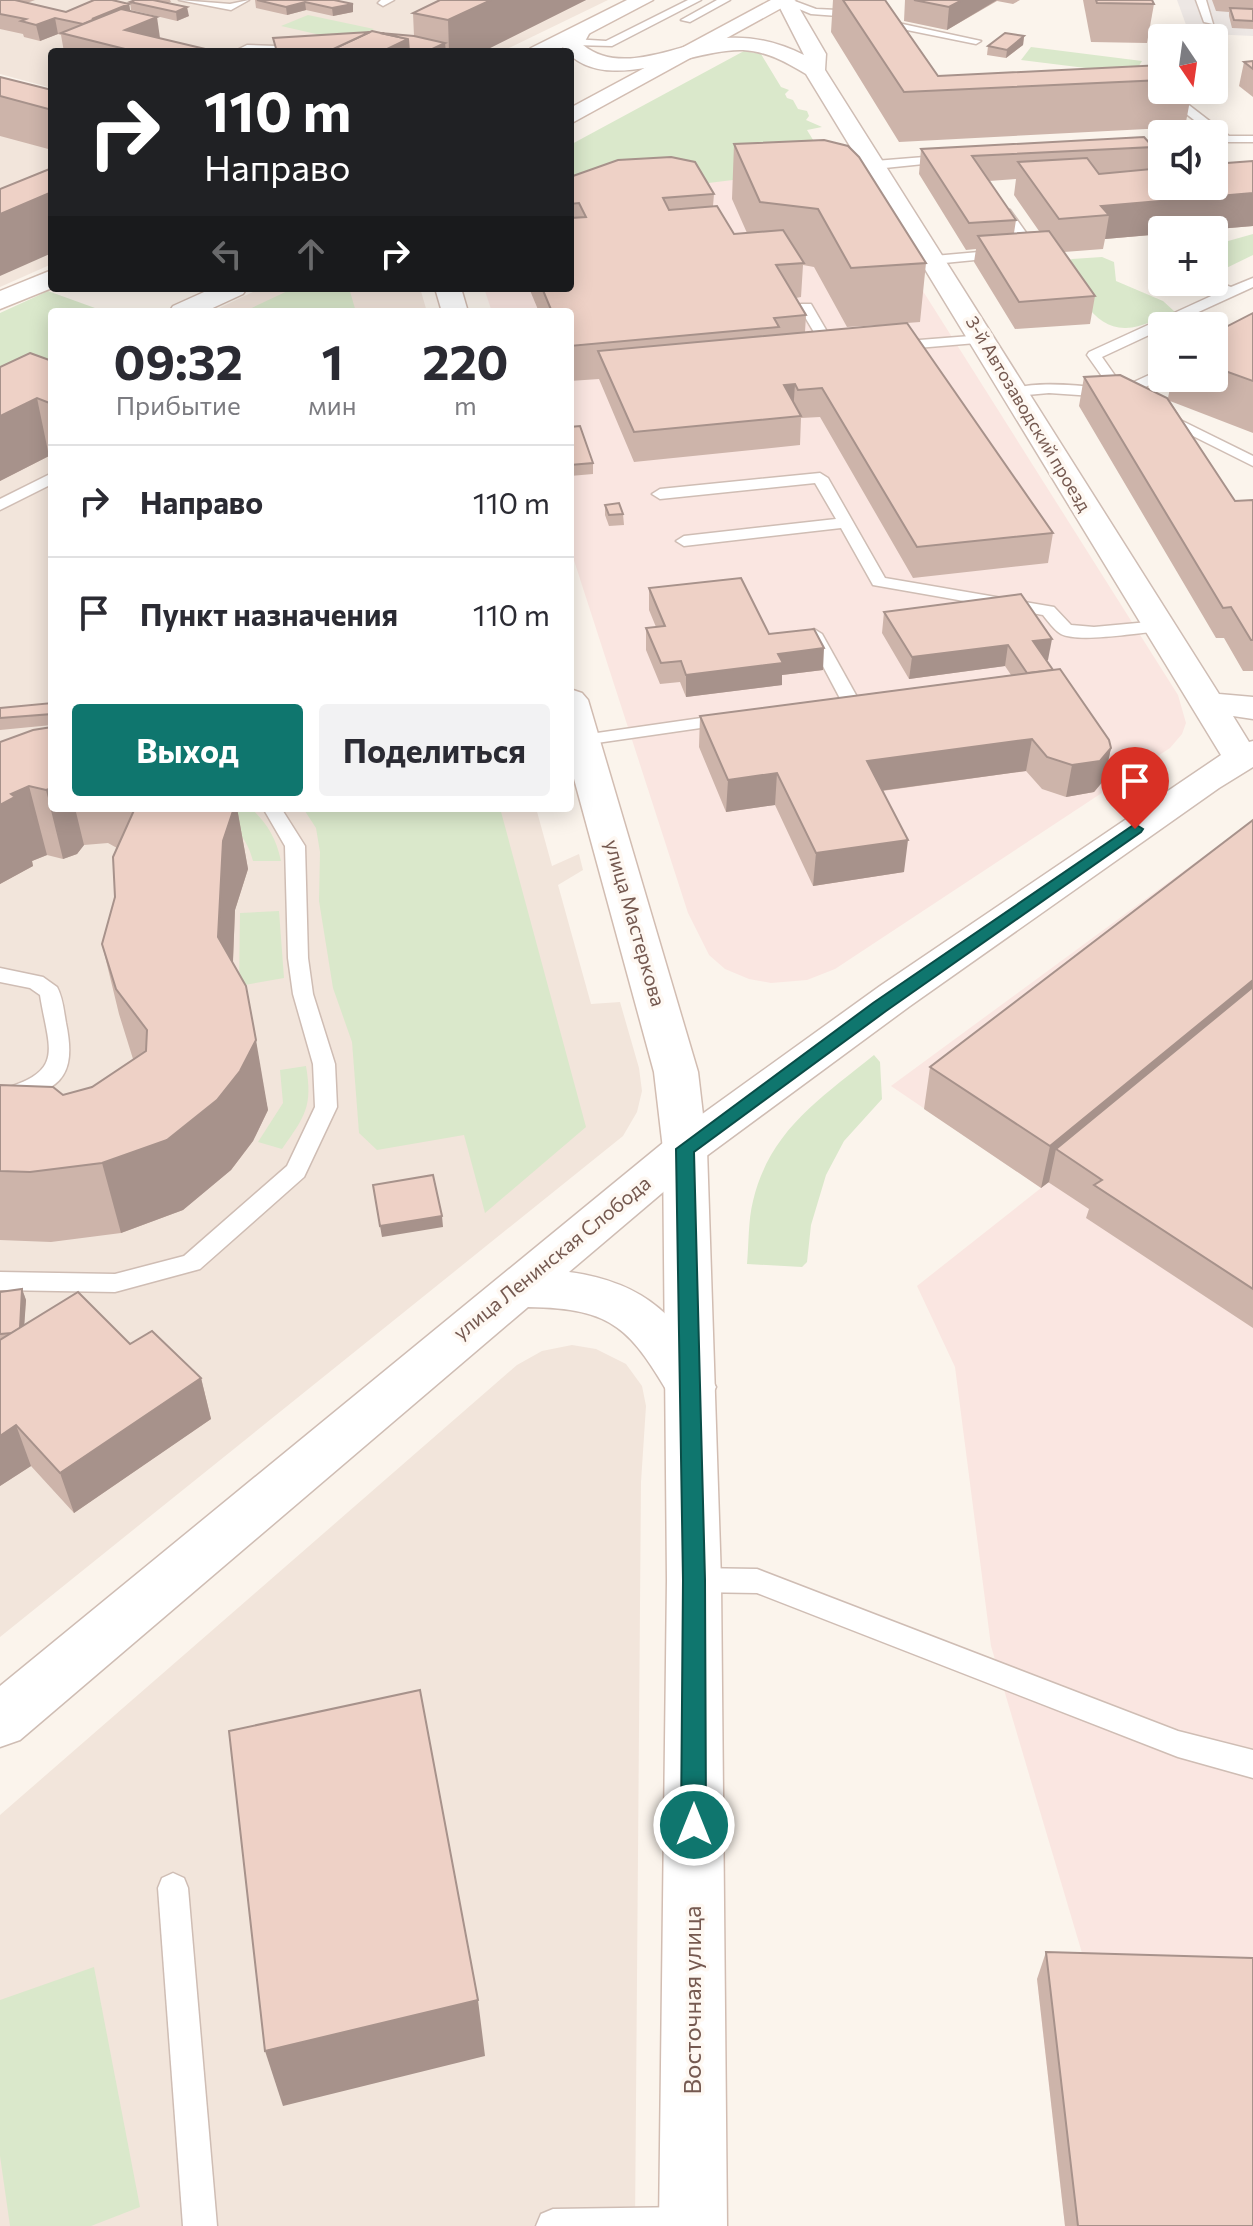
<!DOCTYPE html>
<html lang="ru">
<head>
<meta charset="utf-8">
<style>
  body { margin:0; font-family:Commissioner,sans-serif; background:#f2f2f3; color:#2b2b33; height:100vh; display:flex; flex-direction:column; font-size:30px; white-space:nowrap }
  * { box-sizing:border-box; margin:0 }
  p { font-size:26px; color:#7c7c81 }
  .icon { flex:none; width:44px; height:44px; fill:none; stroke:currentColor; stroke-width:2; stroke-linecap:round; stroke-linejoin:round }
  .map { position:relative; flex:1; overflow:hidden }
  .side { position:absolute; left:48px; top:308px; width:526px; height:504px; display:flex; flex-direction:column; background:#fff; border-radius:8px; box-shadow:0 4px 20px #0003 }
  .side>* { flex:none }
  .banner { position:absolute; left:48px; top:48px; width:526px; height:244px; border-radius:8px; box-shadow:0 4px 20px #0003; background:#202124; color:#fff; overflow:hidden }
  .needle { width:52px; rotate:167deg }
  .tools { position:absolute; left:1148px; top:24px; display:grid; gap:16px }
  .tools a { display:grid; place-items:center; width:80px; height:80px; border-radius:8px; background:#fff; box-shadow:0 4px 20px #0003; font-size:40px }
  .pin { position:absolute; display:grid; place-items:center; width:68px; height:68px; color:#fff; margin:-82px -34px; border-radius:50% 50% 50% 0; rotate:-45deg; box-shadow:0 0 8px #0007 }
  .pin .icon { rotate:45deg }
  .me { position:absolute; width:88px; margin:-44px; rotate:0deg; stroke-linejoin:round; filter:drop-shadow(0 0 6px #0008) }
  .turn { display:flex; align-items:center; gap:28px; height:168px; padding:0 24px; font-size:36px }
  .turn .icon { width:104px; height:104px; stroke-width:2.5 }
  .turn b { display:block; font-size:56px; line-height:68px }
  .lanes { display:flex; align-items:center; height:76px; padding:0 24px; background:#0003; justify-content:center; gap:40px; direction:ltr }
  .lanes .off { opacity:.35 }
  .eta { display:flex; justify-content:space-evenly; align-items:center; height:136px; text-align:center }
  .eta b { font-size:48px; font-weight:700; line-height:56px }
  .action { display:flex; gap:16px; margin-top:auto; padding:16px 24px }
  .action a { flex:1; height:92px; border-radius:8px; background:#0f766e; color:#fff; font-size:32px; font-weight:700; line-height:92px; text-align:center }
  .action a+a { background:#f2f2f3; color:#2b2b33 }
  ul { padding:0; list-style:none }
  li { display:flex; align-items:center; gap:24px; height:112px; padding:0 24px; border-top:2px solid #e1e1e2 }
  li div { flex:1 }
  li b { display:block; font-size:30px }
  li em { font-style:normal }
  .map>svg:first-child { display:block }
</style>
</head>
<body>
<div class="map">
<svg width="1253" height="2226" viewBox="0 0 1253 2226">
  <rect width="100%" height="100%" fill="#fbf4ec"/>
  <!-- residential -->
  <g fill="#f2e5db">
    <polygon points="0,0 608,0 501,52 52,52 52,88 0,74"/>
    <polygon points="0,94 52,108 52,264 0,287"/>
    <polygon points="261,288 420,288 427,312 211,312"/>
    <polygon points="52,387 52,808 536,808 552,866 579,854 583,870 558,885 591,1004 620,1002 639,1068 642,1091 637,1112 623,1136 0,1637 0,412"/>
    <polygon points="572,1345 596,1349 626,1364 642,1386 646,1406 641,1482 635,2226 0,2226 0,1815 517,1365 542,1351"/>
  </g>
  <!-- commercial -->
  <g fill="#fae6e1">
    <polygon points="841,169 861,193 1178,695 1186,723 1182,734 1170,748 835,969 807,980 771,983 749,979 725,969 709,955 688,913 570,548 570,312 492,312 484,288 570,288 596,193"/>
    <polygon points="1253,820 1253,2226 1065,2226 1037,1979 1090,1980 991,1646 955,1367 917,1286 1041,1188 891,1086"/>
  </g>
  <!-- industrial -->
  <polygon fill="#ede7e4" points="1177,0 1253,0 1253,36 1189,33"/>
  <!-- green -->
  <g fill="#dae8cb">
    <polygon points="308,15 374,29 347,41 281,26"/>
    <polygon points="1031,47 1142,61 1134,74 1021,60"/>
    <polygon points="744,51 761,54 781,87 789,90 785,94 787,98 793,100 798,109 807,111 809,116 806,120 822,127 807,130 821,153 741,179 570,200 570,145"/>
    <polygon points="1253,234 1253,255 1214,274 1214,245"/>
    <path d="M 1102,257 L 1114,262 L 1116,281 L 1163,301 L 1175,312 C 1161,317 1141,328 1126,328 C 1093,329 1075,289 1063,264 L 1072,259 Z"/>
    <polygon points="294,288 349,288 356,312 243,312"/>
    <polygon points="48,291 106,312 52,312 52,365 0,390 0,313"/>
    <path d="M 214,808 L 251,808 C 267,824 276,837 281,861 L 253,861 C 247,836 232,825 214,808 Z"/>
    <polygon points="303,808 500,808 586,1127 485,1213 464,1135 377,1150 359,1133 352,1042 333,988 319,901 320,852 316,828"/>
    <polygon points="279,911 284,978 239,986 240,913"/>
    <path d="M 874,1055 L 880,1062 L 882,1099 L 844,1141 L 826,1175 L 811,1225 L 807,1262 L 802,1267 L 747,1264 C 749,1243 748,1221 753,1201 C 770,1130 820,1099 874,1055 Z"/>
    <path d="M 306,1066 C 313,1107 305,1116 282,1149 L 258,1142 L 283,1103 L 280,1070 Z"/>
    <polygon points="94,1967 140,2207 91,2226 10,2226 0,2156 0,2000"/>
  </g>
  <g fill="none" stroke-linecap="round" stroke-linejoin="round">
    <defs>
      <g id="service">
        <polygon points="179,0 230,4 249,0 231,10"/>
        <polygon points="394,0 383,6 378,3 381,0"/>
        <polygon points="688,0 701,0 612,46 573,45 568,42 573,39 606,41"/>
        <polygon points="717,0 730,0 690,22 681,20"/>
        <polygon points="792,0 816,9 838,10 981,41 976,44 838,16 811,14 780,1"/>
        <polygon points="1196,0 1206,0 1213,24 1204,22"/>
        <polygon points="1155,29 1162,38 1162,57 1157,54 1150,32"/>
        <polygon points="247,45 304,47 309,50 233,52"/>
        <polygon points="1164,99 1181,99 1229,136 1253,136 1253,142 1222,142 1175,105 1160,104 1158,102"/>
        <polygon points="1162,142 1162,148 1123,150 1117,147 1123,144"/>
        <polygon points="949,155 953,157 953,161 875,169 869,165 875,161"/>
        <polygon points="1006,209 1010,210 1037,248 1037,254 934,264 928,260 934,256 1024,248 1000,213"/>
        <path d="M 1253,278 L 1253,287 L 1168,326 L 1162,326 L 1162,329 L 1102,357 L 1123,387 L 1162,369 L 1163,378 L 1132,394 L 1136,398 L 1134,401 L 1124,401 L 1114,394 L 1108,397 L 1049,393 L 1015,396 L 1008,392 C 1026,379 1088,386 1111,389 L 1087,355 L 1089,352 L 1220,292 L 1198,282 L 1214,281 L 1231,287 Z"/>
        <polygon points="801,304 811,304 836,347 843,351 841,354 827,354 799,307"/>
        <polygon points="983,335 990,339 988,342 894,350 887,346 894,342"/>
        <polygon points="1160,410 1253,456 1253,466 1155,417 1153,414"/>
        <polygon points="52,473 52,484 0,510 0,499"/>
        <path d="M 820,473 L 828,478 L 885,578 L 1054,607 L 1071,625 L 1094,627 L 1159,621 L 1167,626 L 1159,631 C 1138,633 1078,643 1061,634 C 1054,630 1048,621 1043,615 L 873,585 L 841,528 L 684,546 L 676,541 L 684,536 L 836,519 L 815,483 L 660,499 L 652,494 L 660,489 Z"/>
        <polygon points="814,629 822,634 861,704 858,708 846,708 843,704 806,634"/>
        <polygon points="729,714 738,719 735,723 583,745 574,740 583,735"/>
        <polygon points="263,808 281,808 305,846 308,958 313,994 335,1064 337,1107 304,1177 200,1269 115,1292 0,1290 0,1272 115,1274 184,1256 287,1166 315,1107 313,1064 293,994 288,958 285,846"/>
        <path d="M 0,968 L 43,977 L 57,987 C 63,998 64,1012 66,1023 C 79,1086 52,1090 0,1106 L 0,1090 C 66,1071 49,1051 40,995 L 30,988 L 0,982 Z"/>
        <polygon points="694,1568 757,1569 1178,1731 1253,1750 1253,1778 1178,1757 757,1593 694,1592 684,1588 680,1580 684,1572"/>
        <polygon points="173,1873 184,1878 188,1888 217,2226 183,2226 158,1888 162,1878"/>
        <polygon points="687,2207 699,2212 703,2226 536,2226 541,2214 553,2209"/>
      </g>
      <path id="tertiary" d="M 776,0 L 795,1 L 826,54 L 825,70 L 1219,694 L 1253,697 L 1253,719 L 1233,716 L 1249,742 L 1253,741 L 1253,767 L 1219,788 L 910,1006 L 701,1160 L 569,1272 C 648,1283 681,1319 716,1387 L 709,1401 L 691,1407 L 673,1401 C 631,1330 615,1308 528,1307 L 20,1740 L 0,1747 L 0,1686 L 669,1138 L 880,986 L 1221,755 L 806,74 C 786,62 766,51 743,50 C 689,48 602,100 562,46 L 573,28 L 580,26 L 590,32 L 583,45 C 623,78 683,41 726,38 C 754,36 780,43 804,55 Z"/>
      <g id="secondary">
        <polygon points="627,0 653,0 554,52 527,52 531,48"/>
        <polygon points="771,0 796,0 570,124 570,108"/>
        <polygon points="52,270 52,288 0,309 0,291"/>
        <polygon points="213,288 247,288 243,294 204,312 169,312 173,306"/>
        <polygon points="435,288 461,288 468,312 442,312"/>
        <polygon points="570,689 582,693 588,700 698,1072 707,1149 721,1580 727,2226 659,2226 667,1580 663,1149 654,1072 570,764"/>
      </g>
    </defs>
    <!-- service casing -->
    <use href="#service" stroke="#cfbdb4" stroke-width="3"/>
    <!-- tertiary casing -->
    <use href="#tertiary" stroke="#cfbdb4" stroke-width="3"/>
    <!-- secondary casing -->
    <use href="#secondary" stroke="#d2bdb2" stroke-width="3"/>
    <!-- service -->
    <use href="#service" fill="#fff" fill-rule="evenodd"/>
    <!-- tertiary -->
    <use href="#tertiary" fill="#fff" fill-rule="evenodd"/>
    <!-- secondary -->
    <use href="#secondary" fill="#fff" fill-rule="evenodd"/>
  </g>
  <!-- wall -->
  <g fill="#cdb4aa" fill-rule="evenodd">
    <polygon points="0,0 35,0 27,3 66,12 129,4 130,11 160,38 218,52 64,52 61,35 58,34 40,41 24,37 23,34 0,29"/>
    <polygon points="135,0 170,0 171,2 168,3 189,16 177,21 131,10 130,2"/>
    <polygon points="255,0 334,0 353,12 333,16 306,10 287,15 256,8"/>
    <polygon points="440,0 586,0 482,52 277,52 380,33 414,36 413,13"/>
    <polygon points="833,0 885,0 938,76 1162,65 1162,90 1192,90 1185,127 899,142 831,32"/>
    <polygon points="905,0 1020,0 1013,4 997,1 947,30 904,21"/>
    <polygon points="1083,0 1152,0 1154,4 1147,43 1091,42"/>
    <polygon points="1212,0 1253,0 1253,29 1232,28 1229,16 1229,12 1216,11"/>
    <polygon points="1024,36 1023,45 1006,58 987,55 988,46"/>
    <polygon points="1253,61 1253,97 1239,86 1244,62"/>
    <polygon points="0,77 52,90 52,150 0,136"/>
    <path d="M 734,144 L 926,263 L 920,322 L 907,323 L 1053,533 L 1048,563 L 913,578 L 820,417 L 801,418 L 800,445 L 634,462 L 599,379 L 570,381 L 570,312 L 539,312 L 529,288 L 570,288 L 570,177 L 714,194 L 713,206 L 734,234 L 747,233 L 732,199 ZM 803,265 L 814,267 L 847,327 L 897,324 L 805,332 L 806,315 L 796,298 L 801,297 Z"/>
    <path d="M 1153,147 L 1149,170 L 1253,226 L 1206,230 L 1162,230 L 1162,234 L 1105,239 L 1103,249 L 1064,252 L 1095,296 L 1090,324 L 1015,329 L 974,262 L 976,249 L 966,250 L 919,174 L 921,149 ZM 1016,179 L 1014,195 L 1039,231 L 1014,233 L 1016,220 L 989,181 Z"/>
    <polygon points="1253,313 1253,433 1170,401 1235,501 1253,500 1253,671 1243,671 1224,638 1216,638 1079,406 1084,377 1168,398 1172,378 1214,378 1214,333"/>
    <polygon points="52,361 52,457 49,456 0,481 0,367"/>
    <polygon points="570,427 593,463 593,474 570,476"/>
    <polygon points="605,505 623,514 624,525 609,526 605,515"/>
    <polygon points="649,588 769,634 823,670 782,675 782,685 686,697 680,682 660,684 646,650 646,628 656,627 649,610"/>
    <polygon points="1021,594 1048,660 1046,661 1111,748 1104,780 1094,792 1066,797 1042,789 1026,771 882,791 904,872 813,886 775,805 726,812 699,747 700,716 1011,675 1005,666 909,679 882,633 884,612"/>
    <polygon points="52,703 52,725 0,730 0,708"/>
    <polygon points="33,730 52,808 237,808 248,869 235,910 233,963 268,1110 253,1141 231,1170 183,1210 121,1233 51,1242 0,1240 0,1085 63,1095 92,1087 133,1059 119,1014 102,944 115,897 117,848 108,843 84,845 77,854 63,859 47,855 32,861 33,866 0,884 0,742"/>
    <polygon points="1253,820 1253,1328 1086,1218 1089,1209 1048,1182 1041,1188 924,1109 930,1067"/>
    <polygon points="22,1289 26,1300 24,1325 130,1344 201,1378 211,1419 74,1513 31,1466 0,1486 0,1292"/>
    <polygon points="1046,1952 1253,2226 1065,2226 1037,1979"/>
  </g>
  <!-- shaded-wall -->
  <g fill="#a7928b">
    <polygon points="491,0 586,0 482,52 449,52 448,20"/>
    <polygon points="962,0 997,0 947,30 949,7"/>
    <polygon points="305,2 306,10 287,15 286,7"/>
    <polygon points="129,4 132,20 92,19"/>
    <polygon points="353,4 353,12 333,16 332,8"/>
    <polygon points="187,7 189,16 177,21 176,12"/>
    <polygon points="157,17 162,52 125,30"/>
    <polygon points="55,18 58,34 40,41 36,25"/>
    <polygon points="1024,36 1023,45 1006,58 1007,50"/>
    <polygon points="408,39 409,52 381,52"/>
    <polygon points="445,43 446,52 426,52"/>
    <polygon points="52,192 52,253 0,276 0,214"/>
    <polygon points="1253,193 1253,226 1206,230 1162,230 1162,234 1105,239 1109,215 1101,206"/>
    <polygon points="795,384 793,413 784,385"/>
    <polygon points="37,398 49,456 0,481 0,416"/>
    <polygon points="1052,639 1048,660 1030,663 1033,641"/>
    <polygon points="1008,645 1005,666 909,679 912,657"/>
    <polygon points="824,648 823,670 782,675 782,685 686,697 686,675 778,654"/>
    <polygon points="1032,739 1026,771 864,793 867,761"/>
    <polygon points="1111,748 1104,780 1094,792 1066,797 1072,765"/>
    <polygon points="777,773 775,805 726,812 728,780"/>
    <polygon points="29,786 47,855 32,861 33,866 0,884 0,805 11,794"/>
    <polygon points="52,788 52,808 75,808 84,845 77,854 63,859 46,790"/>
    <polygon points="234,808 237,808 248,869 235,910 231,1007 218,937 223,841"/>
    <polygon points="908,840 904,872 813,886 816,853"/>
    <polygon points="1253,980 1253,1011 1056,1149 1049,1182 1041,1188 1050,1146"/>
    <polygon points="256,1040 268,1110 253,1141 231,1170 183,1210 121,1233 102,1163"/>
    <polygon points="442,1216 443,1227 382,1237 380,1226"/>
    <polygon points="22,1289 26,1300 23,1344 19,1332"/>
    <polygon points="201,1378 211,1419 74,1513 60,1473"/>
    <polygon points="16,1425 31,1466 0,1486 0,1436"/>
    <polygon points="478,2000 485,2056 283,2106 265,2051"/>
  </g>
  <!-- building -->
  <g fill="#eed1c6" stroke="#a7928b" stroke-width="2">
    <polygon points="0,0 15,0 66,12 94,0 112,0 129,4 92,19 95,19 83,24 55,18 36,25 21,21 26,19 0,14"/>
    <polygon points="135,0 153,0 187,7 176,12 130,2"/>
    <polygon points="257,0 334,0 353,4 332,8 305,2 286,7"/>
    <polygon points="440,0 491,0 448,20 413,13"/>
    <polygon points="843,0 885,0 938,76 1162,65 1162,80 904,92"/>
    <polygon points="914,0 962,0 949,7"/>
    <polygon points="1096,0 1152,0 1154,4 1097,3"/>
    <polygon points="1230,8 1253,9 1253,21 1234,20"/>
    <polygon points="121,9 157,17 125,30 218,52 137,52 61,33"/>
    <polygon points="372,31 408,39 381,52 327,52"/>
    <polygon points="370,32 327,52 277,52 273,38"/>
    <polygon points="380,33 414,36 445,43 426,52 409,52 408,39"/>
    <polygon points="1005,33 1024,36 1007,50 988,46"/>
    <polygon points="1253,61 1253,69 1244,62"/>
    <polygon points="0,77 52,90 52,110 0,96"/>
    <polygon points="1144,137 1153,147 972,156 1016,220 969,223 921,149"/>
    <polygon points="824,140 848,146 859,157 926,263 851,268 818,209 760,202 734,144"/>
    <polygon points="671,157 695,162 714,194 663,198 669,210 717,206 734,234 783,230 804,263 776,265 806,315 774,318 779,327 570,346 570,312 552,312 542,288 570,288 570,218 586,217 579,203 570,204 570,177 618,160"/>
    <polygon points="1087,158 1099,174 1162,168 1162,186 1214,186 1214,164 1253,161 1253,193 1101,206 1109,215 1059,219 1018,162"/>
    <polygon points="52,168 52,192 0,214 0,189"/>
    <polygon points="1049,231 1095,296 1019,302 978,236"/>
    <polygon points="1253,313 1253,381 1214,367 1214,333"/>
    <polygon points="907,323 1053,533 917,547 822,388 798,390 795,384 784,385 801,416 634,432 598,351"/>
    <polygon points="30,353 52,361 52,404 37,398 0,416 0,367"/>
    <polygon points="1120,375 1167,398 1235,501 1253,500 1253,640 1251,640 1231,607 1223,608 1084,377"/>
    <polygon points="580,426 593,463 570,465 570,427"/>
    <polygon points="619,503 623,514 609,515 605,505"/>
    <polygon points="741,578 769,634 814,629 824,648 778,654 783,663 686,675 681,661 661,663 646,628 665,626 649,588"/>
    <polygon points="1021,594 1052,639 1033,641 1053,670 1027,673 1008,645 912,657 884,612"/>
    <polygon points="1060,669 1109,740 1111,748 1100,761 1072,765 1047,757 1032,739 867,761 908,840 816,853 777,773 728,780 700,716"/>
    <polygon points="52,703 52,714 0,718 0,708"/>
    <polygon points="52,727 52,788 46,790 29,786 11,794 15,797 0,805 0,742 33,730"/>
    <polygon points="135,808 234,808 223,841 218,937 246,986 256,1040 240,1071 217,1100 167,1140 102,1163 30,1172 0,1171 0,1085 53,1087 63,1095 92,1087 146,1051 147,1030 116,989 102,944 115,897 113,857"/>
    <polygon points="1253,820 1253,980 1050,1146 930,1067"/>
    <polygon points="1253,987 1253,1289 1094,1185 1102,1180 1056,1149"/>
    <polygon points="433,1175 442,1216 380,1226 373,1185"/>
    <polygon points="22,1289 20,1328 12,1333 0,1334 0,1292"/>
    <polygon points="78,1292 130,1344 152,1331 201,1378 60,1473 16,1425 0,1436 0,1340"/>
    <polygon points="420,1690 478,2000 265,2051 229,1731"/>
    <polygon points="1046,1952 1253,1958 1253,2226 1078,2226"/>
  </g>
  <!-- route -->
  <polygon fill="#0f766e" stroke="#0a4d48" stroke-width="2" points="1135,824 1143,829 1141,832 886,1011 694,1152 705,1580 706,1825 702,1834 694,1837 685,1834 681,1825 683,1580 676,1149 873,1003"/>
  <g text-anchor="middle" stroke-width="7" stroke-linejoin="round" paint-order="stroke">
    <!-- far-street labels -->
    <g font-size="18" fill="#755950" stroke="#fef8f2">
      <text transform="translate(1028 414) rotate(59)" y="6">3-й Автозаводский проезд</text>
    </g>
    <!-- street labels -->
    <g font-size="20" fill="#755950" stroke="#fef8f2">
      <text transform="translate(635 923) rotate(74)" y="7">улица Мастеркова</text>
      <text transform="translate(552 1258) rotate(-39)" y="7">улица Ленинская Слобода</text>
    </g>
    <!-- near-street labels -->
    <g font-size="24" fill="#755950" stroke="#fef8f2">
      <text transform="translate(693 2000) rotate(-90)" y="8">Восточная улица</text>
    </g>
  </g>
</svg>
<div class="tools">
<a><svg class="needle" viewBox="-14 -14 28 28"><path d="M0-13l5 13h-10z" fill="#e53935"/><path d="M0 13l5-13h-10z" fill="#7c7c81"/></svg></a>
<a><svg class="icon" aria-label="sound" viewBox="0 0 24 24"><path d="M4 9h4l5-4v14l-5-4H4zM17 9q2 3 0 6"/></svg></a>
<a>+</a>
<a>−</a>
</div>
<div class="pin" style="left:1135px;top:829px;background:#d93025"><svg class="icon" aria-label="arrive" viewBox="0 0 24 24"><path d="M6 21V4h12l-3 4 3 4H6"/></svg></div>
<svg class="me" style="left:694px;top:1825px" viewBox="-20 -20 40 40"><circle r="17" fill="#0f766e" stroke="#fff" stroke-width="3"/><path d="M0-11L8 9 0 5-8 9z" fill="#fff"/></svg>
<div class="banner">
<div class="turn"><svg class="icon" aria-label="right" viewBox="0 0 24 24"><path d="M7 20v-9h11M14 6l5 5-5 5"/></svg><div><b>110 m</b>Направо</div></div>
<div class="lanes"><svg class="icon off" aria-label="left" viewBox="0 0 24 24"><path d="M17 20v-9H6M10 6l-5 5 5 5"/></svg><svg class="icon off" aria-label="ahead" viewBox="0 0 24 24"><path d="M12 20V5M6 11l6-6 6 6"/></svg><svg class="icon" aria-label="right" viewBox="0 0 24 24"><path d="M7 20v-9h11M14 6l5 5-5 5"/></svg></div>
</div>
<section class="side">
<div class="eta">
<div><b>09:32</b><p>Прибытие</p></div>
<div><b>1</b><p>мин</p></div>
<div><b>220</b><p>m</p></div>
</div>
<ul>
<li><svg class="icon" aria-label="right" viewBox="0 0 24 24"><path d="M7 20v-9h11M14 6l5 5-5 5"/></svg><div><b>Направо</b></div><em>110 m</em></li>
<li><svg class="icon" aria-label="arrive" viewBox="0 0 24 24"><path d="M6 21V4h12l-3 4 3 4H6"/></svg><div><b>Пункт назначения</b></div><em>110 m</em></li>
</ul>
<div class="action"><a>Выход</a><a>Поделиться</a></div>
</section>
</div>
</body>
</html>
